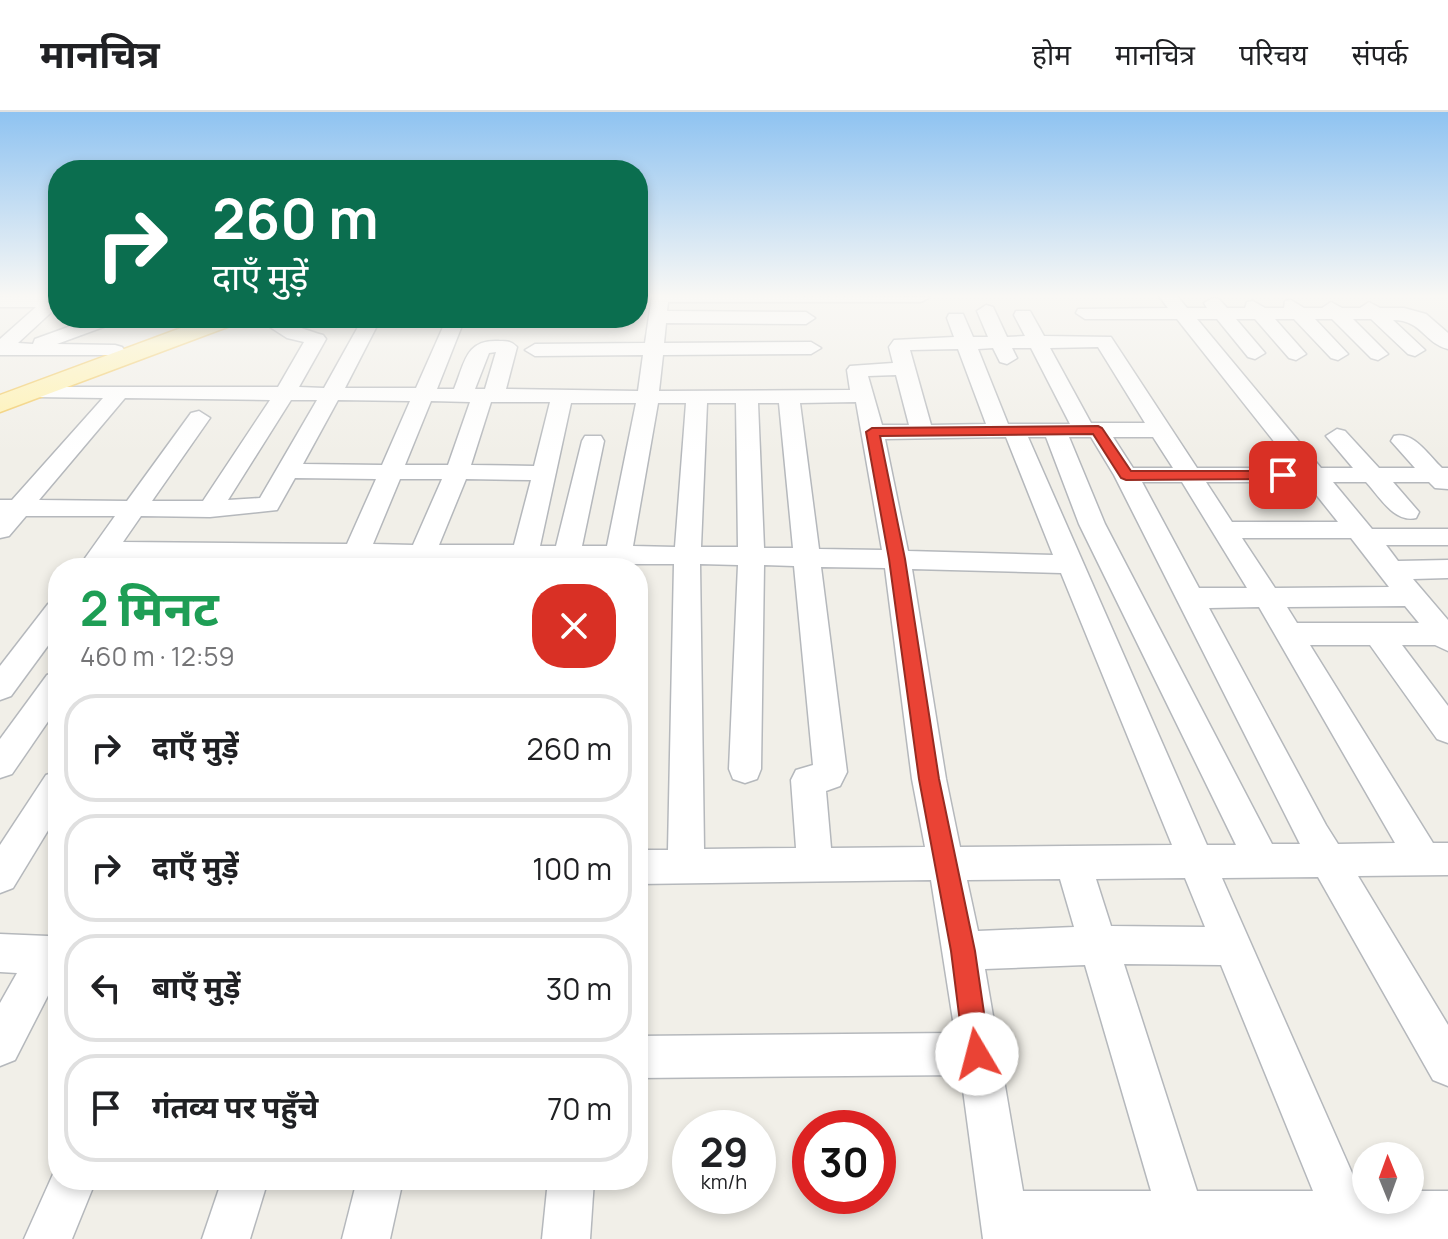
<!DOCTYPE html>
<html lang="hi">
<head>
<meta charset="utf-8">
<style>
  body { margin:0; font-family:Manrope,"Noto Sans Devanagari",sans-serif; background:#f2f2f2; color:#202124; height:100vh; display:flex; flex-direction:column; font-size:30px; white-space:nowrap }
  * { box-sizing:border-box; margin:0 }
  p { font-size:26px; color:#757577 }
  .icon { flex:none; width:44px; height:44px; fill:none; stroke:currentColor; stroke-width:2; stroke-linecap:round; stroke-linejoin:round }
  .map { position:relative; flex:1; overflow:hidden }
  .panel { position:absolute; left:48px; top:446px; width:600px; height:632px; display:flex; flex-direction:column; background:#fff; border-radius:32px; box-shadow:0 4px 12px #0003 }
  .panel>* { flex:none }
  .guide { position:absolute; left:48px; top:48px; width:600px; height:168px; border-radius:32px; box-shadow:0 4px 12px #0003; background:#0b6e4f; color:#fff; overflow:hidden }
  .needle { width:52px; rotate:359deg }
  .tools { position:absolute; left:1352px; top:1030px; display:grid; gap:16px }
  .tools a { display:grid; place-items:center; width:72px; height:72px; border-radius:50%; background:#fff; box-shadow:0 4px 12px #0003; font-size:40px }
  .speed { position:absolute; left:672px; top:998px; display:flex; gap:16px; font-size:40px; font-weight:700; text-align:center }
  .speed>* { display:grid; place-content:center; width:104px; height:104px; border-radius:50%; background:#fff; box-shadow:0 4px 12px #0003; line-height:1 }
  .speed small { font-size:20px; font-weight:400 }
  .speed .limit { border:12px solid #d22; background:#fff; color:#111 }
  .pin { position:absolute; display:grid; place-items:center; width:68px; height:68px; color:#fff; margin:-34px; border-radius:16px; box-shadow:0 4px 12px #0006 }
  .me { position:absolute; width:88px; margin:-44px; rotate:352deg; stroke-linejoin:round; filter:drop-shadow(0 0 6px #0008) }
  .turn { display:flex; align-items:center; gap:28px; height:168px; padding:0 32px; font-size:36px }
  .turn .icon { width:104px; height:104px; stroke-width:2.5 }
  .turn b { display:block; font-size:56px; line-height:68px }
  .round { display:grid; place-items:center; flex:none; width:84px; height:84px; border-radius:32px; background:#f2f2f2 }
  .overview { display:flex; align-items:center; justify-content:space-between; height:136px; padding:0 32px }
  h1 { font-size:48px; font-weight:700; line-height:60px; color:#1e9e55 }
  ul { padding:0; list-style:none }
  li { display:flex; align-items:center; gap:24px; height:108px; margin:0 16px 12px; padding:0 16px; border:4px solid #e0e0e0; border-radius:32px }
  li div { flex:1 }
  li b { display:block; font-size:30px }
  li em { font-style:normal }
  header { display:flex; align-items:center; gap:48px; box-sizing:border-box; height:112px; padding:0 40px; background:#fff; border-bottom:2px solid #e0e0e0 }
  header strong { font-size:38px }
  nav { display:flex; gap:44px; margin-inline-start:auto; font-size:28px }
  .map>svg:first-child { display:block }
</style>
</head>
<body>
<header>
<strong>मानचित्र</strong>
<nav><a>होम</a><a>मानचित्र</a><a>परिचय</a><a>संपर्क</a></nav>
</header>
<div class="map">
<svg width="1448" height="1127" viewBox="0 0 1448 1127">
  <rect width="100%" height="100%" fill="#f1efe8"/>
  <g fill="none" stroke-linecap="round" stroke-linejoin="round">
    <defs>
      <g id="minor">
        <polygon points="58,184 58,194 18,231 33,232 35,227 93,206 119,206 117,210 57,232 115,233 122,235 125,239 122,243 0,243 0,227 36,195 0,195 0,185"/>
        <path d="M 652,184 L 930,185 L 921,190 L 668,190 L 667,199 L 806,200 L 815,206 L 806,212 L 666,211 L 664,231 L 811,230 L 821,236 L 811,242 L 663,243 L 659,279 L 850,278 L 847,258 L 850,254 L 893,251 L 889,235 L 894,228 L 954,225 L 947,206 L 949,202 L 963,202 L 973,225 L 988,225 L 977,199 L 986,193 L 993,195 L 1007,225 L 1025,224 L 1014,203 L 1016,199 L 1030,199 L 1044,224 L 1111,225 L 1197,356 L 1295,356 L 1177,207 L 1085,207 L 1076,201 L 1078,197 L 1168,196 L 1159,184 L 1177,184 L 1187,196 L 1207,196 L 1204,191 L 1213,186 L 1219,187 L 1227,196 L 1245,196 L 1247,190 L 1253,189 L 1265,196 L 1284,196 L 1285,189 L 1291,188 L 1304,196 L 1322,196 L 1331,190 L 1342,196 L 1360,196 L 1369,190 L 1380,196 L 1404,196 L 1426,202 L 1448,221 L 1448,237 C 1424,231 1422,208 1393,208 L 1425,238 L 1415,244 L 1408,242 L 1371,207 L 1353,207 L 1388,242 L 1378,248 L 1371,246 L 1332,207 L 1315,207 L 1348,242 L 1338,248 L 1331,246 L 1294,207 L 1275,207 L 1306,242 L 1296,248 L 1289,246 L 1255,207 L 1236,207 L 1265,241 L 1255,247 L 1248,245 L 1217,207 L 1197,207 L 1321,356 L 1353,356 L 1326,324 L 1337,317 L 1345,319 L 1379,356 L 1415,356 L 1391,329 L 1394,324 C 1414,319 1428,343 1442,356 L 1448,356 L 1448,377 L 1435,376 L 1429,370 L 1393,370 L 1419,400 L 1416,406 C 1394,411 1380,385 1366,370 L 1333,370 L 1372,417 L 1448,417 L 1448,433 L 1386,433 L 1398,449 L 1448,448 L 1448,466 L 1413,467 L 1448,508 L 1448,539 L 1435,533 L 1402,533 L 1448,594 L 1448,631 L 1437,627 L 1370,533 L 1310,533 L 1433,731 L 1448,731 L 1448,763 L 1358,764 L 1448,913 L 1448,974 L 1433,968 L 1318,765 L 1222,766 L 1360,1079 L 1366,1079 L 1366,1088 L 1410,1088 L 1410,1079 L 1448,1079 L 1448,1127 L 983,1127 L 961,963 L 638,966 L 638,924 L 955,921 L 931,768 L 638,772 L 638,738 L 668,738 L 674,452 L 630,452 L 629,456 L 603,456 L 604,452 L 578,451 L 577,456 L 551,456 L 552,451 L 432,450 L 429,456 L 403,456 L 405,450 L 366,450 L 363,456 L 337,456 L 340,450 L 111,448 L 105,456 L 78,456 L 115,404 L 26,404 L 9,424 L 0,426 L 0,388 L 12,388 L 103,286 L 36,285 L 29,283 L 26,279 L 29,275 L 278,275 L 304,230 L 287,226 L 256,206 C 283,206 297,216 323,223 L 326,227 L 299,275 L 324,276 L 363,206 L 381,206 L 345,276 L 416,276 L 447,206 L 465,206 L 437,277 L 454,277 C 465,251 465,227 499,229 C 507,229 511,229 517,235 L 506,277 L 638,279 L 643,243 L 535,244 L 525,238 L 535,232 L 645,231 ZM 1098,235 L 1145,311 L 1091,311 L 1050,236 ZM 993,236 L 1000,250 L 1007,252 L 1017,246 L 1012,236 L 1031,236 L 1070,312 L 1008,312 L 978,237 ZM 958,237 L 986,312 L 931,313 L 910,238 ZM 496,240 L 485,277 L 475,277 L 489,241 ZM 896,263 L 909,313 L 882,313 L 868,264 ZM 125,286 L 270,288 L 203,389 L 152,389 L 210,306 L 199,299 L 191,301 L 127,389 L 39,388 ZM 291,288 L 317,288 L 260,386 L 228,388 ZM 338,288 L 410,289 L 382,353 L 303,352 ZM 431,289 L 470,290 L 448,353 L 405,353 ZM 491,290 L 550,290 L 534,354 L 471,353 ZM 856,290 L 882,438 L 819,437 L 800,291 ZM 571,291 L 636,291 L 607,434 L 582,434 L 604,329 L 601,324 L 585,324 L 582,329 L 556,434 L 540,434 ZM 658,291 L 686,291 L 675,435 L 633,434 ZM 707,291 L 736,291 L 738,435 L 701,435 ZM 758,291 L 779,291 L 793,436 L 764,436 ZM 1006,325 L 1053,443 L 908,439 L 885,327 ZM 1028,325 L 1046,325 L 1079,412 L 1236,733 L 1207,733 ZM 1069,325 L 1091,325 L 1114,363 L 1300,732 L 1272,732 L 1105,412 ZM 1113,325 L 1153,325 L 1173,356 L 1133,356 ZM 295,366 L 376,367 L 347,432 L 123,430 L 141,404 L 210,405 L 277,398 ZM 400,367 L 442,367 L 413,433 L 373,432 ZM 466,367 L 531,368 L 514,433 L 439,433 ZM 1142,370 L 1182,370 L 1247,476 L 1199,476 ZM 1206,370 L 1306,370 L 1338,410 L 1232,410 ZM 1242,426 L 1351,426 L 1389,475 L 1275,476 ZM 700,452 L 738,453 L 729,657 L 733,667 L 745,671 L 757,667 L 761,657 L 764,453 L 794,454 L 813,653 L 796,658 L 791,668 L 796,736 L 704,737 ZM 821,455 L 885,456 L 912,667 L 925,735 L 831,736 L 826,679 L 840,674 L 847,660 ZM 912,457 L 1061,461 L 1172,733 L 960,735 L 946,667 ZM 1405,494 L 1419,511 L 1297,511 L 1287,495 ZM 1259,495 L 1395,731 L 1338,732 L 1326,713 L 1209,496 ZM 1185,766 L 1205,815 L 1111,814 L 1096,767 ZM 1060,767 L 1074,815 L 978,819 L 967,768 ZM 1124,852 L 1221,853 L 1313,1079 L 1197,1079 ZM 1085,853 L 1151,1079 L 1023,1079 L 985,857 Z"/>
        <polygon points="162,206 191,206 197,211 188,217 164,210"/>
        <polygon points="58,489 58,520 11,584 0,588 0,554 48,492"/>
        <polygon points="58,559 58,595 12,662 0,666 0,627 47,563"/>
        <polygon points="58,659 58,702 13,776 0,781 0,733 46,663"/>
        <polygon points="0,822 48,824 58,828 58,864 15,948 0,954 0,891 17,861 0,860"/>
        <polygon points="58,1051 58,1068 96,1068 72,1127 24,1127"/>
        <polygon points="222,1068 268,1068 250,1127 202,1127"/>
        <polygon points="357,1068 403,1068 390,1127 342,1127"/>
        <polygon points="548,1068 594,1068 590,1127 542,1127"/>
      </g>
      <polygon id="major" points="208,206 242,206 238,211 0,300 0,283"/>
    </defs>
    <!-- minor casing -->
    <use href="#minor" stroke="#b5b8bc" stroke-width="3"/>
    <!-- major casing -->
    <use href="#major" stroke="#f2c960" stroke-width="3"/>
    <!-- minor -->
    <use href="#minor" fill="#fff" fill-rule="evenodd"/>
    <!-- major -->
    <use href="#major" fill="#fff2af" fill-rule="evenodd"/>
  </g>
  <!-- sky -->
  <linearGradient id="sky" x2="0" y2="1"><stop stop-color="#8fc3f1"/><stop offset="0.54" stop-color="#f9f8f5"/><stop offset="1" stop-color="#f9f8f5" stop-opacity="0"/></linearGradient>
  <rect width="1448" height="341" fill="url(#sky)"/>
  <!-- route -->
  <polygon fill="#ea4335" stroke="#982c22" stroke-width="2" points="1098,314 1102,316 1131,359 1283,359 1291,363 1283,367 1126,368 1121,366 1093,322 880,324 905,447 939,667 975,839 990,942 986,951 977,955 968,951 964,942 951,839 919,667 889,447 866,320 872,316"/>
</svg>
<div class="tools">
<a><svg class="needle" viewBox="-14 -14 28 28"><path d="M0-13l5 13h-10z" fill="#e53935"/><path d="M0 13l5-13h-10z" fill="#757577"/></svg></a>
</div>
<div class="speed"><div>29<small>km/h</small></div><div class="limit">30</div></div>
<div class="pin" style="left:1283px;top:363px;background:#d93025"><svg class="icon" aria-label="arrive" viewBox="0 0 24 24"><path d="M6 21V4h12l-3 4 3 4H6"/></svg></div>
<svg class="me" style="left:977px;top:942px" viewBox="-20 -20 40 40"><circle r="19" fill="#fff"/><path d="M0-13L10 11 0 6-10 11z" fill="#ea4335"/></svg>
<div class="guide">
<div class="turn"><svg class="icon" aria-label="right" viewBox="0 0 24 24"><path d="M7 20v-9h11M14 6l5 5-5 5"/></svg><div><b>260 m</b>दाएँ मुड़ें</div></div>
</div>
<section class="panel">
<div class="overview"><div><h1>2 मिनट</h1><p>460 m · 12:59</p></div><a class="round" style="background:#d93025;color:#fff"><svg class="icon" aria-label="close" viewBox="0 0 24 24"><path d="M6 6l12 12M18 6L6 18"/></svg></a></div>
<ul>
<li><svg class="icon" aria-label="right" viewBox="0 0 24 24"><path d="M7 20v-9h11M14 6l5 5-5 5"/></svg><div><b>दाएँ मुड़ें</b></div><em>260 m</em></li>
<li><svg class="icon" aria-label="right" viewBox="0 0 24 24"><path d="M7 20v-9h11M14 6l5 5-5 5"/></svg><div><b>दाएँ मुड़ें</b></div><em>100 m</em></li>
<li><svg class="icon" aria-label="left" viewBox="0 0 24 24"><path d="M17 20v-9H6M10 6l-5 5 5 5"/></svg><div><b>बाएँ मुड़ें</b></div><em>30 m</em></li>
<li><svg class="icon" aria-label="arrive" viewBox="0 0 24 24"><path d="M6 21V4h12l-3 4 3 4H6"/></svg><div><b>गंतव्य पर पहुँचे</b></div><em>70 m</em></li>
</ul>
</section>
</div>
</body>
</html>
